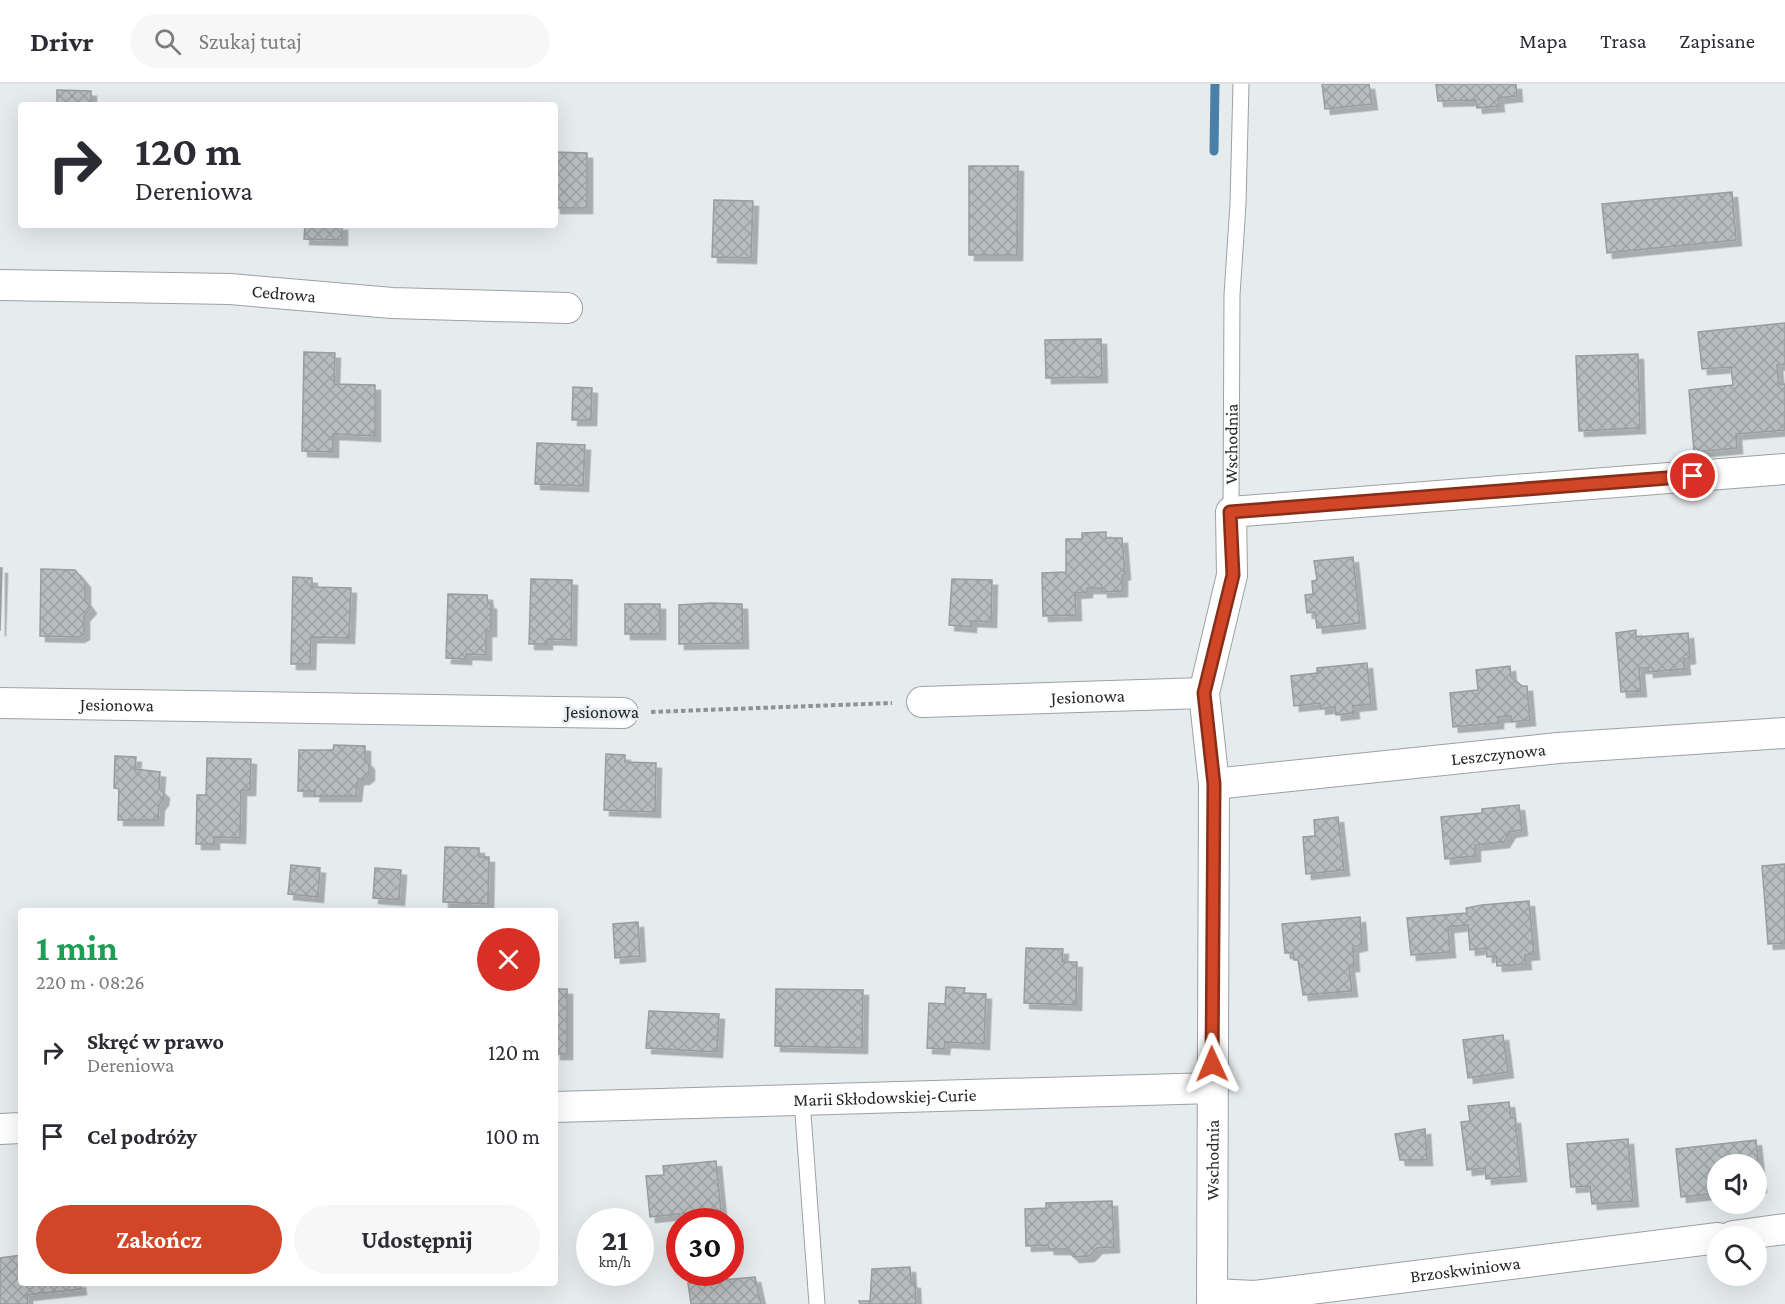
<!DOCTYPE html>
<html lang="pl">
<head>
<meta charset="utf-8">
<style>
  body { margin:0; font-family:"Crimson Pro",serif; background:#f7f7f7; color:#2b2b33; height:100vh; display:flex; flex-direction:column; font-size:22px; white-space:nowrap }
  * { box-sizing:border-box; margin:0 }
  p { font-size:20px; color:#7c7c81 }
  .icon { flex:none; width:33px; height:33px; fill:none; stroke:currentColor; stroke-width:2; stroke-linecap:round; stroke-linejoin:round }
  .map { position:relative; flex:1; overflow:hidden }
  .side { position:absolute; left:18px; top:824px; width:540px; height:378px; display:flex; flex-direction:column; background:#fff; border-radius:6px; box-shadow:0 6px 24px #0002 }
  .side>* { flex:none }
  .hud { position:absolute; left:18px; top:18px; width:540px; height:126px; border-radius:6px; box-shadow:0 6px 24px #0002; background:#fff; color:#2b2b33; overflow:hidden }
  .fabs { position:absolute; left:1707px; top:1070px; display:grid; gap:12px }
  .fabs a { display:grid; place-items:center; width:60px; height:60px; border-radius:50%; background:#fff; box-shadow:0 6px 24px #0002; font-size:30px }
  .speed { position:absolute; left:576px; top:1124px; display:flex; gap:12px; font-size:30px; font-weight:700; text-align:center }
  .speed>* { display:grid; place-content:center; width:78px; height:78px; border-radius:50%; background:#fff; box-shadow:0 6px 24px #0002; line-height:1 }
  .speed small { font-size:15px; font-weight:400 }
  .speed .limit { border:9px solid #d22; background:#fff; color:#111 }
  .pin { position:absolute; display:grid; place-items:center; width:51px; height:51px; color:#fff; margin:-26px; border:3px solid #fff; border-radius:50%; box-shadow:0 2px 6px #0007 }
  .me { position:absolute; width:66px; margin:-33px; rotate:359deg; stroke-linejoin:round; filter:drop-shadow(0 0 4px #0008) }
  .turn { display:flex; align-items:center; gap:21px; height:126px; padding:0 18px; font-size:27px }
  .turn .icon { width:78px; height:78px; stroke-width:2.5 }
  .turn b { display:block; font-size:42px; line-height:51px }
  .round { display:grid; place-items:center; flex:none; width:63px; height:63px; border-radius:32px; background:#f7f7f7 }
  .head { display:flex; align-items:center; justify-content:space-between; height:102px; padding:0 18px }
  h1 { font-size:36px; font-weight:700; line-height:45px; color:#1e9e55 }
  .action { display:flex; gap:12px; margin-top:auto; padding:12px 18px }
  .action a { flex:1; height:69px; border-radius:36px; background:#d04626; color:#fff; font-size:24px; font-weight:700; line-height:69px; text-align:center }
  .action a+a { background:#f7f7f7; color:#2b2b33 }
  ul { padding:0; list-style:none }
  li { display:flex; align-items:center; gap:18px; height:84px; padding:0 18px }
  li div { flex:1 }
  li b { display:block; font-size:22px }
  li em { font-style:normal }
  header { display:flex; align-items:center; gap:36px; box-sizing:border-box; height:84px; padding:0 30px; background:#fff; border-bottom:2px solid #e1e1e2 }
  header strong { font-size:28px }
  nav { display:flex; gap:33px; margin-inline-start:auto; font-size:21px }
  .search { width:420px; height:54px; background:#f7f7f7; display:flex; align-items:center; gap:15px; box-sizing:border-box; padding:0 21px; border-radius:33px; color:#7c7c81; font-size:22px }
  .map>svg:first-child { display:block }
</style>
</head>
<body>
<header>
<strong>Drivr</strong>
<div class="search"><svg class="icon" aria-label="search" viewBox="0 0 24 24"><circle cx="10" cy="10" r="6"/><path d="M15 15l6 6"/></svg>Szukaj tutaj</div>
<nav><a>Mapa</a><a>Trasa</a><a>Zapisane</a></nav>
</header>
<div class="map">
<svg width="1785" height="1220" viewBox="0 0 1785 1220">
  <defs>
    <pattern id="building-cross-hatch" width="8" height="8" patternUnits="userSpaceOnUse" patternTransform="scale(1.5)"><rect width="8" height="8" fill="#b7bcbf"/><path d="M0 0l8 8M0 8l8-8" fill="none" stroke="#9da1a4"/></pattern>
    <filter id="shadow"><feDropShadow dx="5.5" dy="5.5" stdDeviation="0" flood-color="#0004"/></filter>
  </defs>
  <rect width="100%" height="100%" fill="#e6ebee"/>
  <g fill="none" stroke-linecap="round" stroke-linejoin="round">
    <!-- stream -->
    <polyline stroke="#4a7fa8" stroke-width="9" points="1214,67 1215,0"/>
  </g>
  <!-- building -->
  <g fill="url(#building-cross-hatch)" stroke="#999da0" stroke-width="1.5" filter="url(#shadow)">
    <polygon points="1322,0 1369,0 1372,20 1325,25"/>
    <polygon points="1436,0 1516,0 1517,12 1498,14 1499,22 1477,24 1476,16 1438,17"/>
    <polygon points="57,6 91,7 91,21 57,21"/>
    <polygon points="555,68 587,69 587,124 555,124"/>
    <polygon points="969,82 1018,82 1017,171 969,171"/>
    <polygon points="1732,108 1736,156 1607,169 1602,120"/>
    <polygon points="714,116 753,117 751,174 712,173"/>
    <polygon points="305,141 342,141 342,156 304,155"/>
    <polygon points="1785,239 1785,280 1777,281 1779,300 1785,300 1785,346 1736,350 1737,364 1694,368 1689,306 1733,301 1731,283 1702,285 1698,248"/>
    <polygon points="1101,255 1102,293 1046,294 1045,256"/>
    <polygon points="304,268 335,269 334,300 375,301 375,352 333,350 333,368 302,367"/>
    <polygon points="1638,270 1640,344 1579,347 1576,272"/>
    <polygon points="573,303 592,304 591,336 572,336"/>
    <polygon points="537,359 585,361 583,402 535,400"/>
    <polygon points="1106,448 1106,454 1122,454 1125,490 1122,491 1122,507 1102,508 1102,504 1087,504 1087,508 1075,509 1076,531 1043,532 1042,489 1066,488 1066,455 1082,455 1082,449"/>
    <polygon points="1353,473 1360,539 1317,544 1315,528 1307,529 1305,511 1313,510 1312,497 1317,496 1314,477"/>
    <polygon points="0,484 2,484 0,547"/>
    <polygon points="41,485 75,486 85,498 85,516 91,524 84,532 84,550 79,553 40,552"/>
    <polygon points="293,493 312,494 312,503 351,504 349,554 311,553 310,580 291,580"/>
    <polygon points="531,495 572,496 571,556 547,555 547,560 529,560"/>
    <polygon points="952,495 992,496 991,538 971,537 971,543 949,541"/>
    <polygon points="448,510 487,511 488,519 491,520 491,547 486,547 486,571 466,570 466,575 446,574"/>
    <polygon points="711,519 742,520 743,559 679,560 679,521"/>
    <rect x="625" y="520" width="35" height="30"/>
    <polygon points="1636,546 1636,553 1688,549 1690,574 1684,575 1685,585 1648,588 1648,584 1639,584 1641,607 1621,608 1616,549"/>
    <polygon points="1367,579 1371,620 1353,622 1354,629 1336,631 1335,623 1320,625 1320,619 1294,622 1291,592 1317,589 1317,584"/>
    <polygon points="1510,582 1511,593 1522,602 1527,602 1530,636 1511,638 1511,632 1498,633 1498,639 1453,643 1450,609 1478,606 1476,586"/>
    <polygon points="334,661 365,662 365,676 369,680 369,691 364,695 358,695 356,712 314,712 315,707 298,707 299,666 333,666"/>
    <polygon points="606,670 625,671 625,678 656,679 655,728 604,726"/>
    <polygon points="115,672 136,673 135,685 160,688 159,704 164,709 163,716 159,721 158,736 118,736 119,705 114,704"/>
    <polygon points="207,674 251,675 250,706 241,706 240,754 214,753 214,760 196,760 197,711 206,711"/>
    <polygon points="1519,721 1522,746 1510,748 1504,758 1475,761 1475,772 1445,775 1441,733 1482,729 1482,725"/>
    <polygon points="1338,733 1344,786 1306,790 1303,753 1315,752 1314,736"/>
    <polygon points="445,763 479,764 479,773 489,773 488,820 443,818"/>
    <polygon points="1785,780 1785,859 1768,860 1762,782"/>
    <polygon points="291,781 320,784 318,813 288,810"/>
    <polygon points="375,784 401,786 399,816 373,814"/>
    <polygon points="1529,817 1534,870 1525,871 1526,880 1497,882 1496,872 1487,873 1486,864 1470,866 1468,841 1448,843 1450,868 1411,871 1407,834 1467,829 1466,824 1482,821"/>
    <polygon points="1360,833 1362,861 1353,863 1354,882 1349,882 1352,907 1303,911 1298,876 1294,876 1293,869 1285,869 1282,840"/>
    <polygon points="638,838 640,872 615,874 613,840"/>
    <polygon points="1026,864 1063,865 1062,878 1077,878 1076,921 1024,919"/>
    <polygon points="946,903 965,904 964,909 986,910 984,960 945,958 944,965 927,964 929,919 945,920"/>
    <rect x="555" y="905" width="12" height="65"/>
    <polygon points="776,905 863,906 862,964 775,962"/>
    <polygon points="649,927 719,930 717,968 646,964"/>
    <polygon points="1503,951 1508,988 1468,994 1463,956"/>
    <polygon points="1509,1018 1511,1034 1515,1034 1521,1092 1486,1095 1485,1084 1467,1086 1461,1038 1470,1037 1468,1022"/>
    <polygon points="1425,1045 1427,1076 1400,1076 1395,1050"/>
    <polygon points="1628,1055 1633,1117 1592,1120 1590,1102 1571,1103 1567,1060"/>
    <polygon points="1756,1056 1761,1103 1756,1104 1756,1080 1718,1080 1718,1109 1681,1113 1676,1065"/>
    <polygon points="716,1077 721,1126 650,1133 646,1092 664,1091 663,1082"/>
    <polygon points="1112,1117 1114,1163 1097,1164 1089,1172 1074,1173 1066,1165 1049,1165 1048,1161 1026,1162 1025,1125 1046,1124 1046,1119"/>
    <polygon points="21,1171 21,1198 80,1198 81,1205 27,1211 28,1220 0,1220 0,1174"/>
    <polygon points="910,1183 911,1199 915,1199 916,1220 860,1220 859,1217 870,1217 872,1185"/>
    <polygon points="755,1193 761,1220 691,1220 688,1199"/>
  </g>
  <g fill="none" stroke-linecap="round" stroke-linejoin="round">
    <defs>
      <g id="lane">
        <path id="s1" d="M 1231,428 L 1232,211 L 1238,120 L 1241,0"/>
        <polyline points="802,1016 817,1220"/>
      </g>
      <g id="street">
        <path id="s2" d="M 0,201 L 230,205 L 392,219 L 567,224"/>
        <path id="s3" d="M 922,618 L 1204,609"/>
        <path id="s4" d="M 0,619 L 623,629"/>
        <path id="s5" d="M 1214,700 L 1558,664 L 1785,649"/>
        <path id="s6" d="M 555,1023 L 1213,1004"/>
        <polyline points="0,1045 21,1044"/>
        <polyline points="1733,1152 1785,1145"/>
        <path id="s7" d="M 1212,1210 L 1255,1212 L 1718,1154"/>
        <path id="s8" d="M 1212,1220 L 1214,700 L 1204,609 L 1232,491 L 1231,428 L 1785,385"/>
      </g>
    </defs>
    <!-- lane casing -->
    <use href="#lane" stroke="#9da1a5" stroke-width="17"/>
    <!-- street casing -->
    <use href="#street" stroke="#9da1a5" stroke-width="32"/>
    <!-- path -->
    <polyline stroke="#8e9294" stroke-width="4" stroke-dasharray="4.5 3" stroke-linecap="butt" points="651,628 892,619"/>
    <!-- lane -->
    <use href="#lane" stroke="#fff" stroke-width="15"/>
    <!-- street -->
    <use href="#street" stroke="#fff" stroke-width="30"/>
  </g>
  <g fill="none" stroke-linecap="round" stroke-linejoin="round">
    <defs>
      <polyline id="route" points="1212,980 1214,700 1204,609 1233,491 1230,428 1693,392"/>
    </defs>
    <!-- route casing -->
    <use href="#route" stroke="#872e19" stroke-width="15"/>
    <!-- route -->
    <use href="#route" stroke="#d04626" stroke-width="10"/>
  </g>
  <g text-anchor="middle" stroke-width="5" stroke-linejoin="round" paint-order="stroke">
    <!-- street labels -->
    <g font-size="18" fill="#242627" stroke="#e6ebee">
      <text dy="6" stroke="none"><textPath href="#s2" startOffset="284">Cedrowa</textPath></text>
      <text dy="6" stroke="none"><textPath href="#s1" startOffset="68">Wschodnia</textPath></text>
      <text dy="6" stroke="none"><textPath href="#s3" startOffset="166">Jesionowa</textPath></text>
      <text dy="6" stroke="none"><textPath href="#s4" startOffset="117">Jesionowa</textPath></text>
      <text x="602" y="634">Jesionowa</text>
      <text dy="6" stroke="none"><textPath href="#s5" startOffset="286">Leszczynowa</textPath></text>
      <text dy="6" stroke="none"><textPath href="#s6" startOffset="330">Marii Skłodowskiej-Curie</textPath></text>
      <text dy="6" stroke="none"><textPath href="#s8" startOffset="144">Wschodnia</textPath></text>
      <text dy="6" stroke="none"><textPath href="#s7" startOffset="255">Brzoskwiniowa</textPath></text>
    </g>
  </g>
</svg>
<div class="fabs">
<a><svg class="icon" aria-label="sound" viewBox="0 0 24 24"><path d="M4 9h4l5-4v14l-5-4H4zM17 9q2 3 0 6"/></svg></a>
<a><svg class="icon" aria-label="search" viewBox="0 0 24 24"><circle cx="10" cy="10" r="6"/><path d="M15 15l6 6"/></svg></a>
</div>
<div class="speed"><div>21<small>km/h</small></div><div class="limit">30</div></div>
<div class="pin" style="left:1693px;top:392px;background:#d93025"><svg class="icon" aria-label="arrive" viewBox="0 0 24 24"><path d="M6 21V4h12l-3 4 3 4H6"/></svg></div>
<svg class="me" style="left:1212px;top:980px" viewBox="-20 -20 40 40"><path d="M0-17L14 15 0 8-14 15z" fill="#d04626" stroke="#fff" stroke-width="4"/></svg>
<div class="hud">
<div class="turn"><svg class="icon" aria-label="right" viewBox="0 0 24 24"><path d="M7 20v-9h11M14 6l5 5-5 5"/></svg><div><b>120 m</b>Dereniowa</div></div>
</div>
<section class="side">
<div class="head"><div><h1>1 min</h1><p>220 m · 08:26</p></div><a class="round" style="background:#d93025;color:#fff"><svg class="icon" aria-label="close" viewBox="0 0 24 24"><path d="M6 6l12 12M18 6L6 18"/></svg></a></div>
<ul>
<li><svg class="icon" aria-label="right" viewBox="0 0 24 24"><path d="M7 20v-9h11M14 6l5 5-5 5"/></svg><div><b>Skręć w prawo</b><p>Dereniowa</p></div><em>120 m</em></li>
<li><svg class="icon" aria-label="arrive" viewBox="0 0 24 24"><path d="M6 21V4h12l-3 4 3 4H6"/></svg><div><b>Cel podróży</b></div><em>100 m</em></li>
</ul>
<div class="action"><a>Zakończ</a><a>Udostępnij</a></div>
</section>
</div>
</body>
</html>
